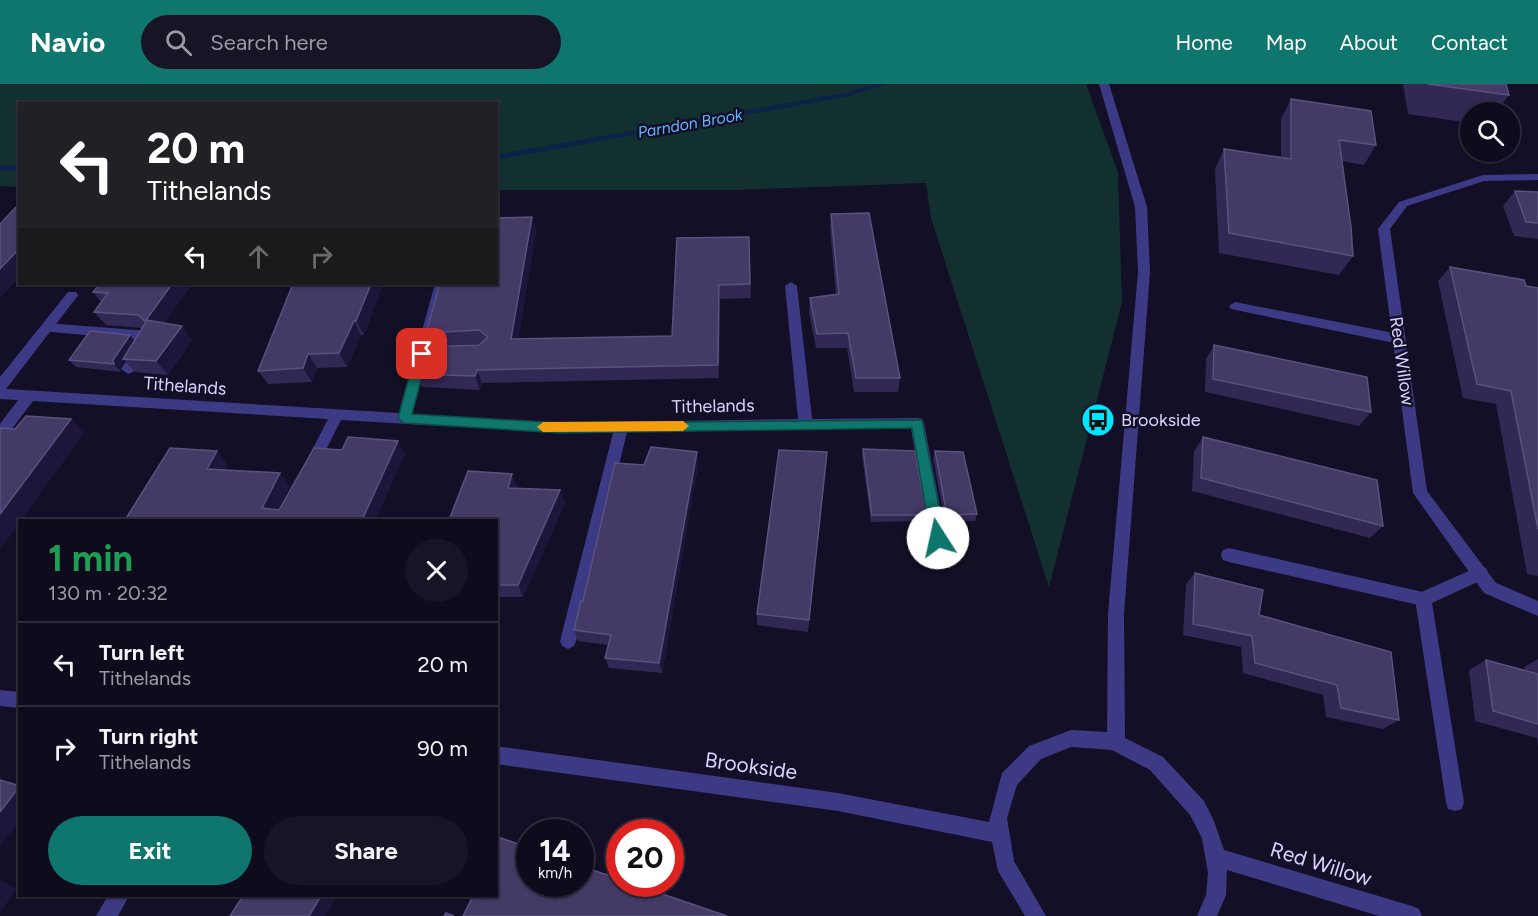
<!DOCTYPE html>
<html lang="en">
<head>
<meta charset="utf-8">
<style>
  body { margin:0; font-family:Figtree,sans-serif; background:#171425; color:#f1f3f6; height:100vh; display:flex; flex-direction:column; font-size:22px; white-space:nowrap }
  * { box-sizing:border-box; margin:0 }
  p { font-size:20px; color:#9b9ba3 }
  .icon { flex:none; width:33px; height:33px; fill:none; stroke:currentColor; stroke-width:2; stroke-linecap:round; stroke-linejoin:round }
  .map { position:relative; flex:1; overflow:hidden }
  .panel { position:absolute; left:18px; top:435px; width:480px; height:378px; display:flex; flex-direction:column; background:#0e0b1c; border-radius:0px; box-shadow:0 2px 4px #0004,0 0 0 2px #2e2b3b }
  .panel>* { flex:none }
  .top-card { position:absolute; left:18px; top:18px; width:480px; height:183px; border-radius:0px; box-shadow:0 2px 4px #0004,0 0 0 2px #2e2b3b; background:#202124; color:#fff; overflow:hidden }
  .buttons { position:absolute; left:1460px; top:18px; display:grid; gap:12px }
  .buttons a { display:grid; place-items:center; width:60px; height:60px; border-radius:50%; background:#0e0b1c; box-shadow:0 2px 4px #0004,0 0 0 2px #2e2b3b; font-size:30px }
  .speed { position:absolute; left:516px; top:735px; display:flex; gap:12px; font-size:30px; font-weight:700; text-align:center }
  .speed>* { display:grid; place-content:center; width:78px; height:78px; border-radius:50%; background:#0e0b1c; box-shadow:0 2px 4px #0004,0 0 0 2px #2e2b3b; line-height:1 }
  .speed small { font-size:15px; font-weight:400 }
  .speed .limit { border:9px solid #d22; background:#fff; color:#111 }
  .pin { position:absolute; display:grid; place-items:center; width:51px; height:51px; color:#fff; margin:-26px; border-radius:12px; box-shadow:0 3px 9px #0006 }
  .me { position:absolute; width:66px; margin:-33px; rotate:350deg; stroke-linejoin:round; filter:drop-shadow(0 0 4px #0008) }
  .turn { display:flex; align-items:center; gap:21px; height:126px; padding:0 30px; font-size:27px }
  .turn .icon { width:78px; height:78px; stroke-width:2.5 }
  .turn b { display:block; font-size:42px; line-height:51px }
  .lanes { display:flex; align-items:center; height:57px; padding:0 30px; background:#0003; justify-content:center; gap:30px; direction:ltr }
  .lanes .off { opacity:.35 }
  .round { display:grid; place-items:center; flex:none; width:63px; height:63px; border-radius:32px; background:#171425 }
  .headline { display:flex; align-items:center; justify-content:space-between; height:102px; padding:0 30px }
  h1 { font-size:36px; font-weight:700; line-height:45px; color:#1e9e55 }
  .action { display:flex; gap:12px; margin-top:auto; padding:12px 30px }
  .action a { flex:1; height:69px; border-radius:36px; background:#0f766e; color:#fff; font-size:24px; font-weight:700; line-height:69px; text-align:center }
  .action a+a { background:#171425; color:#f1f3f6 }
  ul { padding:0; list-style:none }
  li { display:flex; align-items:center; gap:18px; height:84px; padding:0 30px; border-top:2px solid #2e2b3b }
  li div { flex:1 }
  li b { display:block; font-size:22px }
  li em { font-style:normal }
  header { display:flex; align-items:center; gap:36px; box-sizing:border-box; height:84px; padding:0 30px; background:#0f766e; color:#fff }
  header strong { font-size:28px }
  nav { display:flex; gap:33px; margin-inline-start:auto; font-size:21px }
  .search { width:420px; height:54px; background:#171425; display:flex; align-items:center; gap:15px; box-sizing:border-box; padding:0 21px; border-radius:33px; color:#9b9ba3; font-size:22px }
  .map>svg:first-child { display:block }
</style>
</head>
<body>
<header>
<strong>Navio</strong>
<div class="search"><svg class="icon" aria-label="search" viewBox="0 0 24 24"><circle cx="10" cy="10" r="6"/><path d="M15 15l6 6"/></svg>Search here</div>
<nav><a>Home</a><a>Map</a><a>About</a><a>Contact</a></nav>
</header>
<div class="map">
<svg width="1538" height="832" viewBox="0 0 1538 832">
  <rect width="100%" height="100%" fill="#130f26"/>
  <!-- green -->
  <polygon fill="#12302f" points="0,0 1086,0 1118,88 1122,218 1049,503 931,134 926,99 734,106 497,106 496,20 20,20 19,103 0,102"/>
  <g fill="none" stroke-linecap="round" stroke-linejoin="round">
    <!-- stream -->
    <g fill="#0c2248" fill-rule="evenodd">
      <polygon points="874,0 887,0 845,13 496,76 496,71 844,9"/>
      <rect x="0" y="81" width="20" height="6"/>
    </g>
    <!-- service -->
    <g fill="#3d3a85" fill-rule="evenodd">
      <polygon points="1235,218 1399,250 1406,255 1399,260 1231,225 1229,222"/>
      <polygon points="46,239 149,247 155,252 133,288 128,290 121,285 140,256 41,247 40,244"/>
      <polygon points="917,334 924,339 946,454 943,459 938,461 933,459 930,454 910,339"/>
      <polygon points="1480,482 1486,484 1488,489 1486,494 1432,519 1464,718 1462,725 1455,727 1448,725 1446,718 1415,515 1417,510"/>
    </g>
    <!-- minor -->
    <g fill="#3d3a85" fill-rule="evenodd">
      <polygon points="1099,0 1109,0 1147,123 1150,188 1124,530 1125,654 1163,673 1204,717 1214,737 1224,766 1412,822 1419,825 1422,832 1379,832 1227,786 1226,811 1217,832 1197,832 1206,811 1208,789 1202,754 1190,731 1150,686 1112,666 1071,663 1041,675 1017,701 1007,734 1014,777 1046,832 1025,832 998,787 992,758 838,727 496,680 496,662 838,709 989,738 1002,689 1029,662 1071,646 1107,648 1108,530 1138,188 1135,123"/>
      <polygon points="1538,90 1538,96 1484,97 1407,122 1390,145 1427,407 1496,499 1538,517 1538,532 1484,509 1413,409 1378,145 1399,118 1483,91"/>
      <polygon points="791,198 797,202 812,335 917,334 922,335 924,339 922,343 627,348 576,557 574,562 568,565 562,562 560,557 613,349 560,349 341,336 317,384 307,384 305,380 328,335 33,317 5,354 0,355 0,340 18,316 0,315 0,293 68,208 76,208 78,211 76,214 6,305 399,329 435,200 447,200 412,330 560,339 798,335 785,202"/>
      <polygon points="1229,464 1423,508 1429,510 1431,515 1429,520 1423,522 1229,478 1223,476 1221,471 1223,466"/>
      <polygon points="0,606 20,608 20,624 0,622"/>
      <polygon points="108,812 129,812 118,832 96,832"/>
    </g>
  </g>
  <!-- wall -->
  <g fill="#312854">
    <polygon points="1403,0 1506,0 1509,11 1496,28 1470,28 1470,39 1408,30"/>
    <polygon points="1291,15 1376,61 1364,81 1342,77 1353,172 1339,191 1219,169 1215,85 1224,65 1281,73 1281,35"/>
    <polygon points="1515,107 1538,108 1538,155 1514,152 1503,122"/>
    <polygon points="831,130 900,294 898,308 854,308 847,264 816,264 809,228 810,214 836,211 830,144"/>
    <polygon points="532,133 536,147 518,255 672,252 749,153 751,214 720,215 719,294 482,299 480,306 422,303 415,290 480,260 433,262 426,249"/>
    <polygon points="1450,183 1526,202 1538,204 1538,492 1527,490 1496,320 1463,314 1438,197"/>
    <polygon points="192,200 164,239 192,256 168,291 135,288 124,276 119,284 121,288 76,283 69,276 130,251 135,256 142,244 106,241 94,228 101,218 93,208"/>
    <polygon points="383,200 364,251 361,251 347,283 317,284 312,298 268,300 258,287"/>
    <polygon points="1214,261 1371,328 1359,342 1205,308 1206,275"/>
    <polygon points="1203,353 1383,442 1370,454 1192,407 1194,367"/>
    <polygon points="863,365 927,431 925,437 871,438 862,372"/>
    <polygon points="935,367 977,430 975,437 945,437 933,374"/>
    <polygon points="827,368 808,548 757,541 757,530"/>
    <polygon points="644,381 698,381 662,589 609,584 605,574 608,561 578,557 574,546 583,517"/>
    <polygon points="518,403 517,404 560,406 565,419 523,513 496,513 496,436"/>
    <polygon points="1195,489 1259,531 1399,636 1383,645 1326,633 1323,611 1243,589 1241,563 1183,551 1186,500"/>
    <polygon points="1538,575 1538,663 1537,654 1475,637 1469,586 1486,576 1525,586 1524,583"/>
  </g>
  <!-- shaded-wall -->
  <g fill="#1d163a">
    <polygon points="532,133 536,147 516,268 511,255"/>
    <polygon points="20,164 20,193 0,214 0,185"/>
    <polygon points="172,200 192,200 157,250 146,236"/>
    <polygon points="371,200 383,200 364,251 356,237"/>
    <polygon points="719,201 720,215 719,294 718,281"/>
    <polygon points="354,237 361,251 347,283 339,269"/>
    <polygon points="182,242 192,256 168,291 156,277"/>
    <polygon points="130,251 136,258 119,284 121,288 114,280 113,276"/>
    <polygon points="308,270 317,284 312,298 303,284"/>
    <polygon points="477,286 482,299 480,306 475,292"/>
    <polygon points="71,335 85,348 21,436 20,436 20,439 0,465 0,430"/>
    <polygon points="398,357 405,370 376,436 362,436"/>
    <polygon points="217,367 228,381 219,398 207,385"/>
    <polygon points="697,368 698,381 662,589 659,579"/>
    <polygon points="280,389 290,402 273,436 262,424"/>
    <polygon points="512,390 518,403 513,417 508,404"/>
    <polygon points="560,406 565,419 523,513 518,501"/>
    <polygon points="20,703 20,737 0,762 0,728"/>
    <polygon points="0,796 17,805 0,828"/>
    <polygon points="321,812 337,812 325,832 309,832"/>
  </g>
  <!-- building -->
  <g fill="#433a66" stroke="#5a527e" stroke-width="1.5">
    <polygon points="1428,0 1506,0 1509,11"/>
    <polygon points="1291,15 1371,27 1376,61 1339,56 1351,143 1353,172 1229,149 1224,65 1291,75"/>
    <polygon points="1515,107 1538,108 1538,139 1526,138"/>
    <polygon points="17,122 20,123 20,164 0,185 0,140"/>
    <polygon points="869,129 900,294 856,294 848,249 817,250 810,214 839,210 831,130"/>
    <polygon points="532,133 511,255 672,252 677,154 749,153 750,200 719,201 718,281 477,286 475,292 415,290 422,263 479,261 488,253 479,246 426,249 440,200 496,200 496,134"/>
    <polygon points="1450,183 1524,196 1526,202 1538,204 1538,445 1511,307 1477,300"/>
    <polygon points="100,200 172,200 146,236 182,242 156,277 123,275 146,238 138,231 94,228 108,209 93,208"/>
    <polygon points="293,200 371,200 356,237 354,237 339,269 308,270 303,284 258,287"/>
    <polygon points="90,247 130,251 113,276 114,280 69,276"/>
    <polygon points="1214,261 1367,293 1371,328 1213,295"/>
    <polygon points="26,332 71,335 0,430 0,344 15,345"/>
    <polygon points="348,353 398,357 362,436 125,436 170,364 217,367 207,385 280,389 262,424 279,426 314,364 342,366"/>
    <polygon points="1203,353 1377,396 1383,442 1201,394"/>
    <polygon points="651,363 697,368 659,579 605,574 611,551 574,546 581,517 583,517 615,379 644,381"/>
    <polygon points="863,365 915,367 927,431 872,431"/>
    <polygon points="779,366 827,368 809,536 757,530"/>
    <polygon points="935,367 963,368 977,430 947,431"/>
    <polygon points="468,387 512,390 508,404 560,406 518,501 496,501 496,436 449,436"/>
    <polygon points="1195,489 1263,506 1259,531 1391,568 1399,636 1341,624 1337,601 1255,579 1252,552 1193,540"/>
    <polygon points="1486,576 1538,590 1538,640 1493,627"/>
    <polygon points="0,696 20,702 0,728"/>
    <polygon points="501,754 530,764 530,800 580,800 580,782 620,795 620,800 633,800 727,832 463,832 473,812 496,812 496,763"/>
    <polygon points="243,812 321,812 309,832 230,832"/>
    <polygon points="446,829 454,832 444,832"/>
  </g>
  <!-- route -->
  <polygon fill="#0f766e" stroke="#0a4d48" stroke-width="1.5" points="422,266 428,270 412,330 560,339 922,336 945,454 943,458 933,458 931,454 912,344 560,349 404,339 398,334 415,270"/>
  <!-- slow -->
  <polygon fill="#f59e0b" points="683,337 689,342 683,347 543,348 537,343 543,338"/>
  <!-- icons -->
  <defs>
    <symbol id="bus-disc" viewBox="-11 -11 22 22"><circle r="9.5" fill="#00e5ff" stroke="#130f26"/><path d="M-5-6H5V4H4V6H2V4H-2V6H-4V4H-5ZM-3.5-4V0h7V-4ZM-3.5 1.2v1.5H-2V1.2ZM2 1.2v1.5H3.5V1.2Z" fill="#111"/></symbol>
  </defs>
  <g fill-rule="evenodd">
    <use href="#bus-disc" x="1079" y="317" width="38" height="38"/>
  </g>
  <g text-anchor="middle" stroke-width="5" stroke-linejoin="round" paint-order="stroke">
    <!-- far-water labels -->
    <g font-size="16" font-style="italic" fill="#62b6ff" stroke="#130f26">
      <text transform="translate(690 39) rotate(-10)" y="6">Parndon Brook</text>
    </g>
    <!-- street labels -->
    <g font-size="18" fill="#d9d4ff" stroke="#130f26">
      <text transform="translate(1402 277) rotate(82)" y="6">Red Willow</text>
      <text transform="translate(185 302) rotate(4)" y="6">Tithelands</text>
      <text transform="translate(713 322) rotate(-1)" y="6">Tithelands</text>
    </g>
    <!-- poi labels -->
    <g font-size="18" fill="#d9d4ff" stroke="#130f26" text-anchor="start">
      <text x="1121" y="342">Brookside</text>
    </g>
    <!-- near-street labels -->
    <g font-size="21" fill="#d9d4ff" stroke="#130f26">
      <text transform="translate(751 682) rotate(8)" y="7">Brookside</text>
      <text transform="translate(1321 780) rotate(17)" y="7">Red Willow</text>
    </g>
  </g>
</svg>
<div class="buttons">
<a><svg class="icon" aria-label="search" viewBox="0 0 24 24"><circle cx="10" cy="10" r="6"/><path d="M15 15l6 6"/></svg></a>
</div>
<div class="speed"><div>14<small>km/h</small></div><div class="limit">20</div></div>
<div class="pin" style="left:422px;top:270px;background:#d93025"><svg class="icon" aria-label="arrive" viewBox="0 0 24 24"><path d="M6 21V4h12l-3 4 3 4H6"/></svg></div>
<svg class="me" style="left:938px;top:454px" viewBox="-20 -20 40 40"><circle r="19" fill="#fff"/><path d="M0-13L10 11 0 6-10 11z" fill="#0f766e"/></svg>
<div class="top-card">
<div class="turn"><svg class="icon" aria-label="left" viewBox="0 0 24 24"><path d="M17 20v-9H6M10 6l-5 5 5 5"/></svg><div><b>20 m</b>Tithelands</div></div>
<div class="lanes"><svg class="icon" aria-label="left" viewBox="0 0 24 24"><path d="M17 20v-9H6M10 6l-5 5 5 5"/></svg><svg class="icon off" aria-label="ahead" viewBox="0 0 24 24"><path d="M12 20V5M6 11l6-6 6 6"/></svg><svg class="icon off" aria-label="right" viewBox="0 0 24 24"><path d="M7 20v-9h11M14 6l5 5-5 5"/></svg></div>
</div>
<section class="panel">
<div class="headline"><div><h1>1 min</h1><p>130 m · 20:32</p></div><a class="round"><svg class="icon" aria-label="close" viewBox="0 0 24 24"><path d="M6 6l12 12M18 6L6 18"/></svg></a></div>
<ul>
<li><svg class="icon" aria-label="left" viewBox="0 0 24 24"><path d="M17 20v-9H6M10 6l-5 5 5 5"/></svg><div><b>Turn left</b><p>Tithelands</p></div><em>20 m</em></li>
<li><svg class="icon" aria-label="right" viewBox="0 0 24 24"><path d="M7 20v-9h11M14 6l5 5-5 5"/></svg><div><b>Turn right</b><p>Tithelands</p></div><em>90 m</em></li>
</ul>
<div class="action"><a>Exit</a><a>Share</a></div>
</section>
</div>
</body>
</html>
